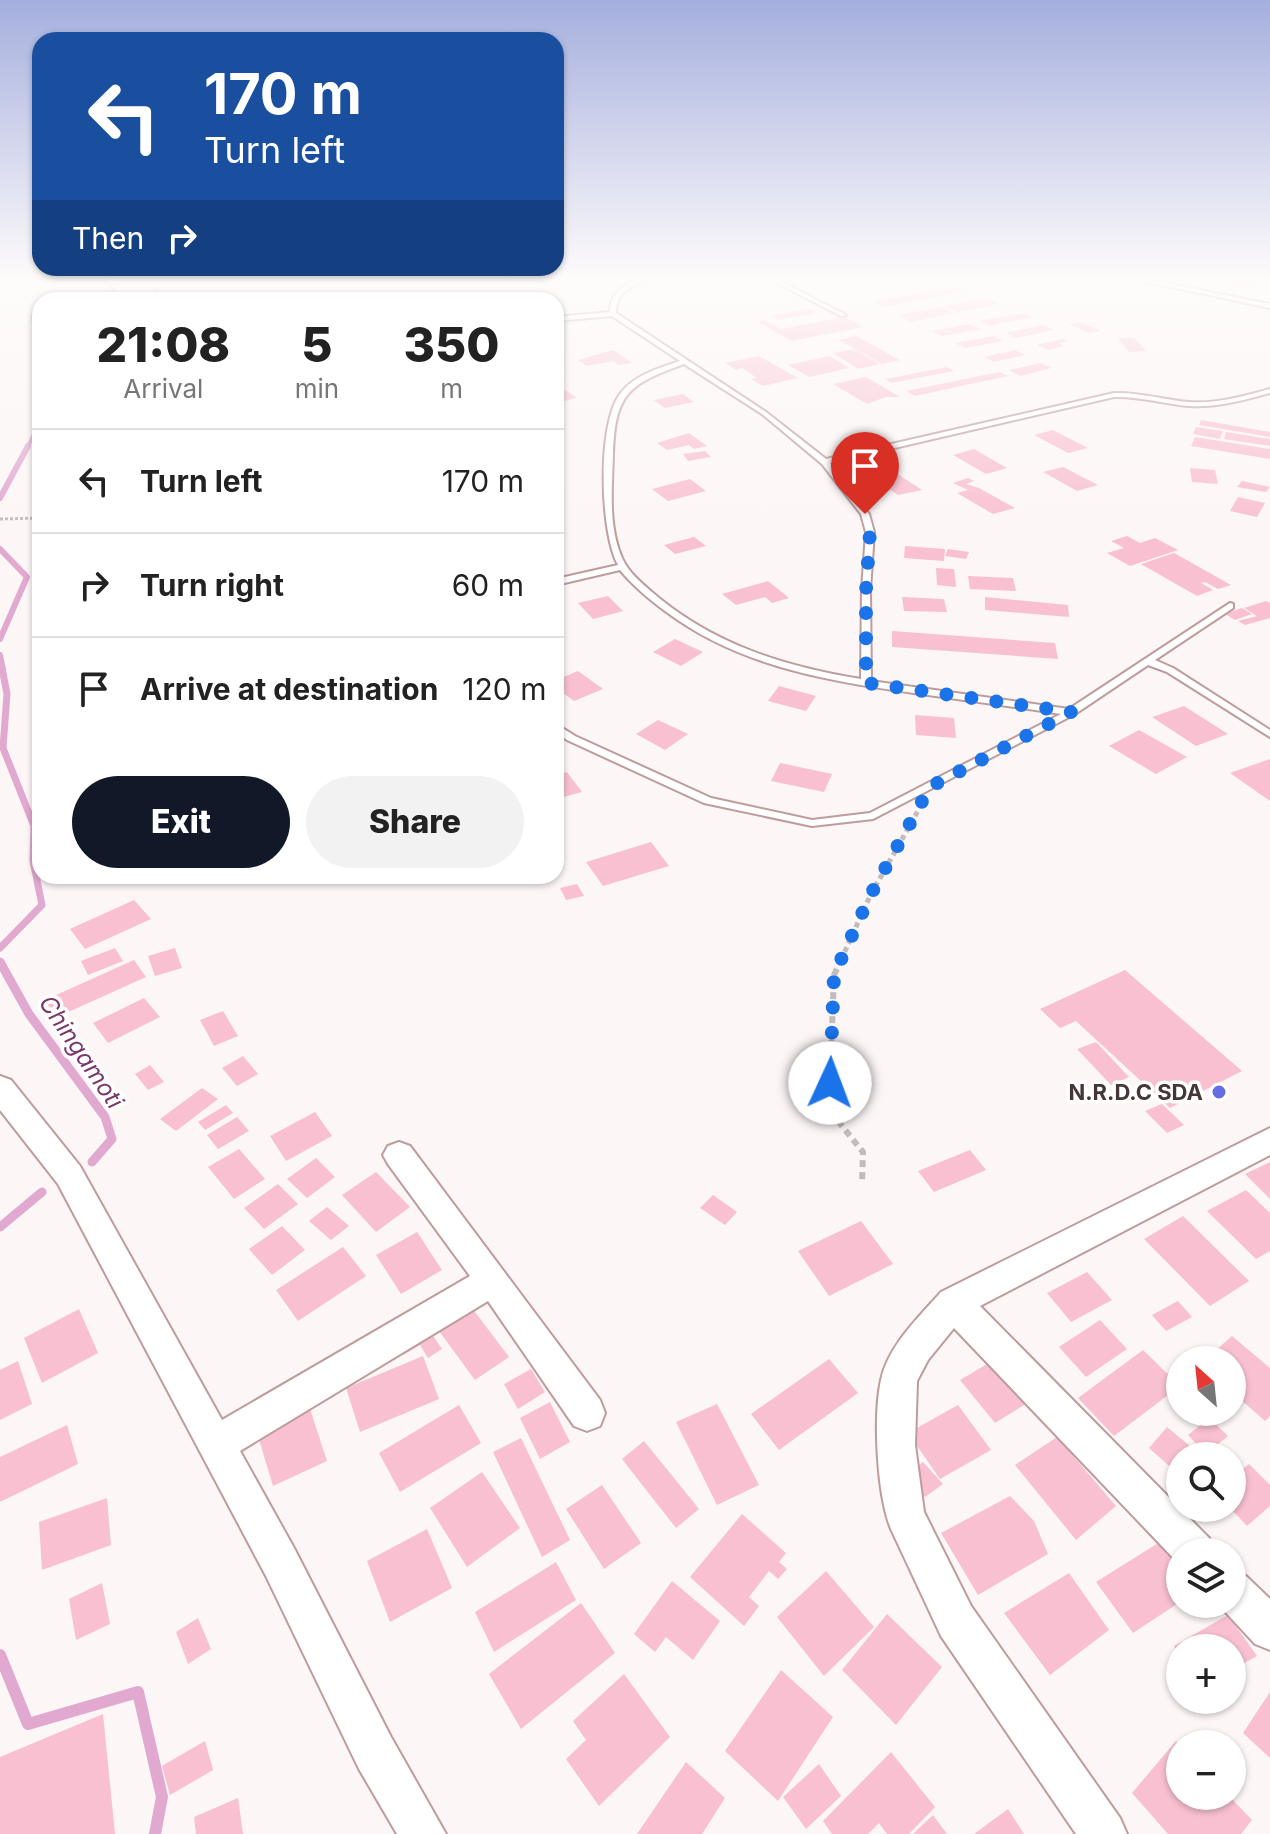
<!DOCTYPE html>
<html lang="en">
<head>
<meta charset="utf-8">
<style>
  body { margin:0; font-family:Inter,sans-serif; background:#f2f2f2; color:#222; height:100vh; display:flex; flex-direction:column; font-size:30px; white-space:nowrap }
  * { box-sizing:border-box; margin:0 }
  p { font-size:26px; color:#767676 }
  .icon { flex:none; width:44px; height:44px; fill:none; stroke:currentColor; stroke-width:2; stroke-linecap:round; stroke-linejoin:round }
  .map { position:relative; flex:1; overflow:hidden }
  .sheet { position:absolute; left:32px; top:292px; width:532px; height:592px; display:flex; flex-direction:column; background:#fff; border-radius:24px; box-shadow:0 2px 6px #0004 }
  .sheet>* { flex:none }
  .top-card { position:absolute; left:32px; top:32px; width:532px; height:244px; border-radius:24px; box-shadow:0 2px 6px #0004; background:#1a4fa0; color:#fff; overflow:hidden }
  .needle { width:52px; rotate:333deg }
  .controls { position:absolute; left:1166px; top:1346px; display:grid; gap:16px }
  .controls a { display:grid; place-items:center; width:80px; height:80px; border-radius:50%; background:#fff; box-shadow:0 2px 6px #0004; font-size:40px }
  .pin { position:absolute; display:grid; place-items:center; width:68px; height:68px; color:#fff; margin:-82px -34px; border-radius:50% 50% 50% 0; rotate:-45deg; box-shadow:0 0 8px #0007 }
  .pin .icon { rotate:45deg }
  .me { position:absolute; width:88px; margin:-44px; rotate:2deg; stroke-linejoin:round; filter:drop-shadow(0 0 6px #0008) }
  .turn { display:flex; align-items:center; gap:28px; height:168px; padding:0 40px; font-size:36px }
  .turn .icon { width:104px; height:104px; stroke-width:2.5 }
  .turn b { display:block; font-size:56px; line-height:68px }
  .then { display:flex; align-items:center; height:76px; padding:0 40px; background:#0003; gap:16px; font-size:30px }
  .eta { display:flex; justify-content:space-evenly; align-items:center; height:136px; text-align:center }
  .eta b { font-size:48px; font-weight:800; line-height:56px }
  .cta { display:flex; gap:16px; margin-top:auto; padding:16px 40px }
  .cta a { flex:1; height:92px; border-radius:48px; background:#111827; color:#fff; font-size:32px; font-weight:800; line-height:92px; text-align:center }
  .cta a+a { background:#f2f2f2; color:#222 }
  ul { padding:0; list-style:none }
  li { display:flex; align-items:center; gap:24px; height:104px; padding:0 40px; border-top:2px solid #e0e0e0 }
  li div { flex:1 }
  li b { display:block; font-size:30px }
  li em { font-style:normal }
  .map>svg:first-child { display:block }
</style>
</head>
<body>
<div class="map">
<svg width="1270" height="1834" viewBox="0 0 1270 1834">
  <rect width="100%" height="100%" fill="#fdf6f6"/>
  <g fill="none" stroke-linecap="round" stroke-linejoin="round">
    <!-- stream-far4 -->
    <g stroke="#e1a8d0" stroke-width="4">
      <polyline points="79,300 105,296 115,290 100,277"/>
      <polyline points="40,311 32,317 40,344"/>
      <polyline points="27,448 40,423"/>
    </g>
    <!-- stream-far3 -->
    <g stroke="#e1a8d0" stroke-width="6">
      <polyline points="0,498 28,446"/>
      <polyline points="0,549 27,577 0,639"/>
      <polyline points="0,655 3,670"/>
    </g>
    <!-- stream-far2 -->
    <polyline stroke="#e1a8d0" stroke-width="7" points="0,948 42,905 33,861 34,826 3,748 7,694 2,668"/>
    <!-- stream-far1 -->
    <g stroke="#e1a8d0" stroke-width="9">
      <polyline points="0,962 29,1014 105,1117 112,1139 92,1162"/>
      <polyline points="0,1227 42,1192"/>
    </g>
    <!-- stream -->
    <polyline stroke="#e1a8d0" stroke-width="12" points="0,1655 28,1724 138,1692 162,1797 155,1834"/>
  </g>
  <!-- building -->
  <g fill="#f8c0d1">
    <polygon points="1250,278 1264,283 1241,288 1221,285"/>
    <polygon points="956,287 966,291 883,307 873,302"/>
    <polygon points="986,298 999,304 957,312 945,306"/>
    <polygon points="941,307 954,313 911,322 898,315"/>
    <polygon points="808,309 816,313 779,320 771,316"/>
    <polygon points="1023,313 1033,317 989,326 979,321"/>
    <polygon points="845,317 864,327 791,341 758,322 765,320 781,329"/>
    <polygon points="1081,322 1100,331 1089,333 1069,324"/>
    <polygon points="969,324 980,329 943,336 932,331"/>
    <polygon points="1043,325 1054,330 1016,338 1006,333"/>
    <polygon points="856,336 887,353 900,360 882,364 839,340"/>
    <polygon points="994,336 1003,341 965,348 955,343"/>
    <polygon points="1118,338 1134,338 1146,351 1129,352"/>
    <polygon points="1062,339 1068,341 1059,343 1064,346 1048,350 1037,345"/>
    <polygon points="854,349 880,364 858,369 833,353"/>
    <polygon points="613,350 632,363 619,365 613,361 587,366 578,360"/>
    <polygon points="1015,350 1025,355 994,362 984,357"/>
    <polygon points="759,356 798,378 763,386 751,379 757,378 742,368 736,370 725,363"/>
    <polygon points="830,356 849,368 809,377 788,365"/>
    <polygon points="1040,363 1051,368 1020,376 1009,370"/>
    <polygon points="947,367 954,371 891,383 885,379"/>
    <polygon points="999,372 1008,376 915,396 906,391"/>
    <polygon points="866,377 900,397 886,397 867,404 833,384"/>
    <polygon points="566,390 577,398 556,403 556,393"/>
    <polygon points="683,394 694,402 665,408 654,400"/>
    <polygon points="1201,420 1270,432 1270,437 1199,425"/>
    <polygon points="1196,427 1223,431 1220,439 1193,434"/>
    <polygon points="1053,430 1088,448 1068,453 1034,435"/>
    <polygon points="1226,432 1270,439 1270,446 1224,439"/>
    <polygon points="689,433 707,446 694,449 689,445 667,450 657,443"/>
    <polygon points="1195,437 1270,449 1270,459 1191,446"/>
    <polygon points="974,449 1007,468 986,474 953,455"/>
    <polygon points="705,451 711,457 688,461 683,454"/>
    <polygon points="1063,467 1098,485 1077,491 1043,472"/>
    <polygon points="1190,468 1215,470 1218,484 1192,482"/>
    <polygon points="890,469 922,490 898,495 868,474"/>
    <polygon points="968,478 974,481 966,484 979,488 1015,508 993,514 957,493 968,490 953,483"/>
    <polygon points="690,479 706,491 668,501 652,489"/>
    <polygon points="1242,481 1270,487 1266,492 1237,487"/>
    <polygon points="1238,497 1265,503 1257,517 1230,511"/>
    <polygon points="1127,536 1140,543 1155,538 1178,550 1130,566 1107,553 1124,548 1111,541"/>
    <polygon points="694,537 706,546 675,554 664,545"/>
    <polygon points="905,546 945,549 944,561 904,558"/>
    <polygon points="948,549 969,552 966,559 945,556"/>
    <polygon points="1174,553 1231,585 1218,589 1205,582 1201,583 1213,590 1197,596 1141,564"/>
    <polygon points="936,568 954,569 956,587 937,585"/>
    <polygon points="968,576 1013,578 1016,591 970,589"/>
    <polygon points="768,581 789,598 772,603 765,597 736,605 722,594"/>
    <polygon points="608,596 623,611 593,619 578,603"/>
    <polygon points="902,597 944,599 947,612 904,611"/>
    <polygon points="985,597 1068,605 1069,617 985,610"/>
    <polygon points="1266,601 1270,603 1270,618 1245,625 1238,621 1257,616 1244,608"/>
    <polygon points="1242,608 1252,614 1235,620 1225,614"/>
    <polygon points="892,631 1055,643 1058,659 892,647"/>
    <polygon points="675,639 703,652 681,666 653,652"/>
    <polygon points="578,671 603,689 574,701 556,688 556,680"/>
    <polygon points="779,686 816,696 806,711 768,701"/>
    <polygon points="1184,706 1228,734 1196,746 1152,717"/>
    <polygon points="915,715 954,718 956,738 916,735"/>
    <polygon points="658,720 688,734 665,750 636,734"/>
    <polygon points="1139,730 1187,757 1156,774 1109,746"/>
    <polygon points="1270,759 1270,801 1230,773"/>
    <polygon points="780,763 832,774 824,792 771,781"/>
    <polygon points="567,772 582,792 556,799 556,775"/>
    <polygon points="651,842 669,866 603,886 586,862"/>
    <polygon points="577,884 584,896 566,900 560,888"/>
    <polygon points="134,900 151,919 85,949 70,929"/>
    <polygon points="115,948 123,961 88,975 81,961"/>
    <polygon points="175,948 182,968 155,976 148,956"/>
    <polygon points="134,960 146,977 55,1018 45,1000"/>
    <polygon points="1125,970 1242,1071 1170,1108 1076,1021 1060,1028 1040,1009"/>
    <polygon points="144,998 160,1017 108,1043 93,1023"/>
    <polygon points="223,1011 238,1036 214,1046 200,1020"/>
    <polygon points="1096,1042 1129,1077 1111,1085 1077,1049"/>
    <polygon points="243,1056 258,1074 237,1086 222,1068"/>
    <polygon points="150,1065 164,1082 148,1090 135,1074"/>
    <polygon points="202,1088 218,1099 176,1131 160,1119"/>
    <polygon points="1162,1104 1184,1125 1167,1133 1145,1111"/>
    <polygon points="226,1105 233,1113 205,1130 198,1122"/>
    <polygon points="315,1112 332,1136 286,1161 270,1136"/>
    <polygon points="237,1117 249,1131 218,1149 207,1135"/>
    <polygon points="239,1149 265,1179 234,1199 208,1167"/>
    <polygon points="970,1150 986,1170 934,1192 918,1171"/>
    <polygon points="316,1158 335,1177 307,1198 287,1179"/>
    <polygon points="1270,1162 1270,1199 1245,1174"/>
    <polygon points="376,1172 410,1207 376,1232 342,1195"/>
    <polygon points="278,1184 298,1204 264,1229 244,1208"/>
    <polygon points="1246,1190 1270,1213 1270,1251 1256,1259 1207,1211"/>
    <polygon points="713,1195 737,1212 725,1225 700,1208"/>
    <polygon points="327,1207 349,1226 331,1240 309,1221"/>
    <polygon points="1183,1216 1249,1281 1210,1306 1144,1239"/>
    <polygon points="861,1221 893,1264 829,1296 798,1251"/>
    <polygon points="282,1226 305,1250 272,1275 249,1249"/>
    <polygon points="417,1232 442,1270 401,1294 376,1255"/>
    <polygon points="343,1247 366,1276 298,1321 276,1290"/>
    <polygon points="1087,1272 1112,1300 1071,1322 1047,1293"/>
    <polygon points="1178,1301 1192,1317 1166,1331 1152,1315"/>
    <polygon points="472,1308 509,1357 475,1380 439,1331"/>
    <polygon points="79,1309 98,1353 42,1383 24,1338"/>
    <polygon points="1100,1320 1127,1349 1086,1377 1059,1347"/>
    <polygon points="426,1325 442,1349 428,1358 420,1345 403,1355 396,1343"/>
    <polygon points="1232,1336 1270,1368 1270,1416 1265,1421 1232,1392 1232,1360 1205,1360"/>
    <polygon points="1143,1350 1180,1386 1114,1436 1078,1398"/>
    <polygon points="423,1356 439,1399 360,1432 346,1388"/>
    <polygon points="829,1359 858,1393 779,1450 751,1414"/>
    <polygon points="18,1361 32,1404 0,1420 0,1370"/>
    <polygon points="992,1361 1027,1403 995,1423 960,1380"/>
    <polygon points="531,1369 545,1392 518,1409 504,1384"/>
    <polygon points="550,1402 570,1442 540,1459 520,1418"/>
    <polygon points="717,1404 759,1485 717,1505 676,1422"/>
    <polygon points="459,1405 481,1443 400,1492 379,1453"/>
    <polygon points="958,1405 991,1450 940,1479 908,1433"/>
    <polygon points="310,1409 327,1461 273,1486 257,1433"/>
    <polygon points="1209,1418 1228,1436 1206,1454 1188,1435"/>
    <polygon points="67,1425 78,1464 0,1502 0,1457"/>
    <polygon points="1167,1427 1196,1451 1192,1456 1180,1456 1177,1473 1149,1448"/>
    <polygon points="1057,1437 1116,1506 1076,1540 1015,1465"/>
    <polygon points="521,1438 570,1540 542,1557 493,1452"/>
    <polygon points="644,1441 699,1509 676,1528 622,1459"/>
    <polygon points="923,1462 943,1484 925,1497 907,1474"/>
    <polygon points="1249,1464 1270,1485 1270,1506 1247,1526 1230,1508 1232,1478"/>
    <polygon points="482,1472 520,1528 467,1567 430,1508"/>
    <polygon points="602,1485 641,1543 604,1569 566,1509"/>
    <polygon points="1010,1496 1034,1521 1048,1554 978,1595 941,1533"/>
    <polygon points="107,1498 111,1545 42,1570 39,1522"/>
    <polygon points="742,1514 786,1553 779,1562 787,1569 778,1579 769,1571 749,1597 759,1606 744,1626 690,1577"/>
    <polygon points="427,1529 452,1588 390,1622 367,1561"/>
    <polygon points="1171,1535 1185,1552 1180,1552 1180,1602 1133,1633 1096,1582"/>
    <polygon points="556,1562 576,1600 494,1652 475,1612"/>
    <polygon points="826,1571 874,1627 824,1676 777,1617"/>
    <polygon points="1069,1573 1109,1630 1050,1675 1004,1613"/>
    <polygon points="672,1581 720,1621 693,1660 666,1637 655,1652 634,1634"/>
    <polygon points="102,1583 110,1624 76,1640 69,1599"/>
    <polygon points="581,1603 615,1653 521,1729 489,1674"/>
    <polygon points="887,1614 942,1667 896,1725 842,1670"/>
    <polygon points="1228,1615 1257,1656 1232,1670 1232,1648 1180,1648 1180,1655 1174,1646"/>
    <polygon points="198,1618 211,1649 188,1664 176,1632"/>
    <polygon points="781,1670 833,1717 778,1801 725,1751"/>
    <polygon points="624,1674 670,1737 599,1806 566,1759 586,1740 573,1721"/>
    <polygon points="1270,1692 1270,1758 1243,1733"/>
    <polygon points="103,1714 115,1834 0,1834 0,1757"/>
    <polygon points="205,1741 213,1770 170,1795 162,1766"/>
    <polygon points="1176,1741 1180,1745 1180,1796 1229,1796 1252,1820 1241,1834 1168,1834 1132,1793"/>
    <polygon points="891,1752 935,1807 909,1834 887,1834 879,1823 868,1834 832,1834 823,1821"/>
    <polygon points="686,1762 725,1798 702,1834 637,1834"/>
    <polygon points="819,1764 841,1796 806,1829 783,1797"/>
    <polygon points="238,1798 243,1834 196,1834 194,1817"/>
    <polygon points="1008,1809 1024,1834 974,1834"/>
    <polygon points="933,1815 947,1834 913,1834"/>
  </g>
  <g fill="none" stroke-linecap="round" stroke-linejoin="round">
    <defs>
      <g id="lane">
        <path d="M 647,277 L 656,277 C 636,286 616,287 616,313 L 766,412 L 826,459 L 1114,393 C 1140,392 1164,400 1189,402 C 1217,404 1244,396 1270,389 L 1270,393 C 1244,400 1217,408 1189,406 C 1164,404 1140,396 1114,397 L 830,463 L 869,514 L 874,532 L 870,590 L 871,681 L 1069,709 L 1230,603 L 1233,604 L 1233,608 L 1155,660 L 1173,668 L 1270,730 L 1270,737 L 1167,672 L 1148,665 L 1075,714 L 873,819 L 812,826 L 704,803 L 567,740 L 556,732 L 556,724 L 575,736 L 711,798 L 812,820 L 870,813 L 1061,714 C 1016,707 972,701 928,695 C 835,682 742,669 665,611 C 649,599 633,586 620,570 L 556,585 L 556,579 L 618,565 C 600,533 597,424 620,394 C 634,375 659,368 680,361 L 612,316 L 556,321 L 556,317 L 610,312 C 610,290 628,283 647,277 ZM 684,364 L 762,414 L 822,464 L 861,514 L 866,532 L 862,590 L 861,679 C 787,667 718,646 659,598 C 645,586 629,574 622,558 C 608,526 612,488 613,454 C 615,393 629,384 684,364 Z"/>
        <polygon points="765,277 772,277 846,315 841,316"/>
        <polygon points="1124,277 1135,277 1270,304 1270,308"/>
      </g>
      <g id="street">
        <polygon points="0,1076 11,1080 80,1166 222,1420 470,1276 388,1164 383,1155 388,1146 399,1142 410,1146 600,1400 605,1413 600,1426 587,1431 574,1426 488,1301 240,1451 294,1548 391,1737 446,1834 397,1834 359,1769 266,1576 58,1184 0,1110"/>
        <path d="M 1270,1128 L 1270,1155 L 980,1306 L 1209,1538 L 1215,1552 L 1180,1552 L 1180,1565 L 954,1328 L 928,1360 L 917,1381 L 915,1445 L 924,1512 L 971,1606 L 1120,1818 L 1127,1834 L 1076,1834 L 941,1636 L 891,1529 C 877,1495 873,1416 881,1380 C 888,1346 919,1317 941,1292 Z"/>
        <polygon points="1232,1570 1246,1576 1270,1599 1270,1650 1255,1644 1218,1604 1232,1604"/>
      </g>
    </defs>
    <!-- lane casing -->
    <use href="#lane" stroke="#be9c9c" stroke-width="4"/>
    <!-- street casing -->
    <use href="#street" stroke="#be9c9c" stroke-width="4"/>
    <!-- path-far2 -->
    <g stroke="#c4bbbb" stroke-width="3" stroke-dasharray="3 2" stroke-linecap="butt">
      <polyline points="151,300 160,277"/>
      <polyline points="0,519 40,518"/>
    </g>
    <!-- path-far1 -->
    <polyline stroke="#c4bbbb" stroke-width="5" stroke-dasharray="5 4" stroke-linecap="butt" points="841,960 870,896 919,809"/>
    <!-- path -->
    <polyline stroke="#c4bbbb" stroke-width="6" stroke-dasharray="7 5" stroke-linecap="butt" points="842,958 834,975 829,1110 863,1152 862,1184"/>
    <!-- lane -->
    <use href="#lane" fill="#fff" fill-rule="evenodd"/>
    <!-- street -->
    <use href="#street" fill="#fff" fill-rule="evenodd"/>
  </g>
  <!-- sky -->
  <linearGradient id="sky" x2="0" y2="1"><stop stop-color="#a5afde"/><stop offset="0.52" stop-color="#fefbfb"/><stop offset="1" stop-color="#fefbfb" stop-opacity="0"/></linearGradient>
  <rect width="1270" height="534" fill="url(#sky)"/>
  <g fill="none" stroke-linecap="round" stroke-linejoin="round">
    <!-- route -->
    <polyline stroke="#1a73e8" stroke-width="14" stroke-dasharray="0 25.2" points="830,1083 834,975 870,896 930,787 1071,712 866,683 866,590 870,532 865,514"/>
  </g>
  <!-- markers -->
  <circle fill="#656ce4" stroke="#fff" stroke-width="3" cx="1219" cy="1092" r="8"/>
  <g text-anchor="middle" stroke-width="7" stroke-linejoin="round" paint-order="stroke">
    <!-- poi labels -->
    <g font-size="22" font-weight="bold" fill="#453737" stroke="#fff" text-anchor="end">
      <text x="1203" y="1100">N.R.D.C SDA</text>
    </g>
    <!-- water labels -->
    <g font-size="24" font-style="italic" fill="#7a376a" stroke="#fff">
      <text transform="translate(81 1052) rotate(56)" y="8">Chingamoti</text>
    </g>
  </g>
</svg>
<div class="controls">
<a><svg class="needle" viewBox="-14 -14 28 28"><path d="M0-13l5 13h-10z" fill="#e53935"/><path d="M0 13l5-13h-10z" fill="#767676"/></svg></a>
<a><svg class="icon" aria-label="search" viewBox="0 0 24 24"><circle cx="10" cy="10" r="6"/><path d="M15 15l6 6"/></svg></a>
<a><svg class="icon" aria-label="layers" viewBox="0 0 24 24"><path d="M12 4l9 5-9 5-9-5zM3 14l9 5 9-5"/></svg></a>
<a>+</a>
<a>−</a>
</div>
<div class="pin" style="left:865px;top:514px;background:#d93025"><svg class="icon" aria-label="arrive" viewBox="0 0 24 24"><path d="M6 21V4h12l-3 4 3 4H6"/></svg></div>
<svg class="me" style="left:830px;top:1083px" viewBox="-20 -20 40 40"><circle r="19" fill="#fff"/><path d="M0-13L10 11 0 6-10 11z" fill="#1a73e8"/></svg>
<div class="top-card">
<div class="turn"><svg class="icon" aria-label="left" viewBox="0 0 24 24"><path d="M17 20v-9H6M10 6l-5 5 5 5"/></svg><div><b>170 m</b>Turn left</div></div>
<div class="then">Then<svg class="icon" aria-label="right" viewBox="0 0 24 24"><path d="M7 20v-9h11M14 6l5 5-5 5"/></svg></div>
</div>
<section class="sheet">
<div class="eta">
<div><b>21:08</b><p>Arrival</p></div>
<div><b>5</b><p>min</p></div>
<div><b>350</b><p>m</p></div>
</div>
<ul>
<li><svg class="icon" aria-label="left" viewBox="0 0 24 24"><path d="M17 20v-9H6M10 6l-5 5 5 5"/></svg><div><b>Turn left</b></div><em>170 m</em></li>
<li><svg class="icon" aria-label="right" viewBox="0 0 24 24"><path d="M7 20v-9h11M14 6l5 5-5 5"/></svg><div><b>Turn right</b></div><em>60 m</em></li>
<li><svg class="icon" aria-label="arrive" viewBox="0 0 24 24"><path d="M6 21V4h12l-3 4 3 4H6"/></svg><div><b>Arrive at destination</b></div><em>120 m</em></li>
</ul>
<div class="cta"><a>Exit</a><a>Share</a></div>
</section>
</div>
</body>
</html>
